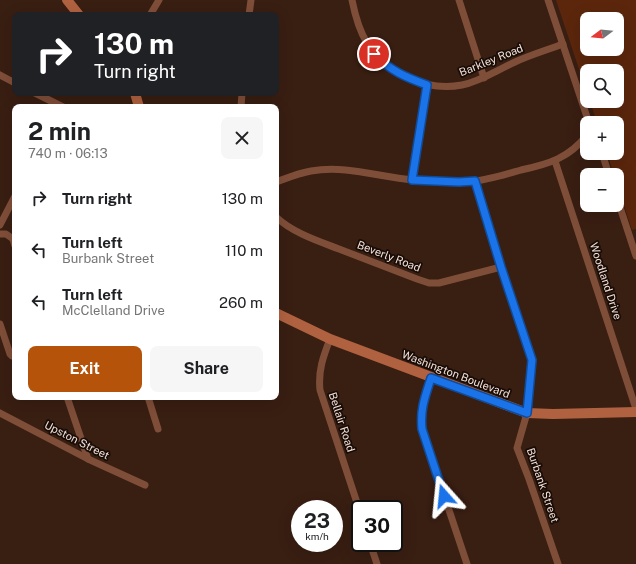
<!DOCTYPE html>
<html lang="en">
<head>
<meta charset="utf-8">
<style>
  body { margin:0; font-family:"Public Sans",sans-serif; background:#f6f6f6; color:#202124; height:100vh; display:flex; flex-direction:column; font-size:15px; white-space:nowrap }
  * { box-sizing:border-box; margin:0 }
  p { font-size:13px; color:#757577 }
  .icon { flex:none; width:22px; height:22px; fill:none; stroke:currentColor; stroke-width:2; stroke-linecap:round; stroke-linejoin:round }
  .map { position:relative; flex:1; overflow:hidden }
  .side { position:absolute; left:12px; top:104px; width:267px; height:296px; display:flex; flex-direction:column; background:#fff; border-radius:8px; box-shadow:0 4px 16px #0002 }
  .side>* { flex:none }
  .guide { position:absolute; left:12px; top:12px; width:267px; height:84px; border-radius:8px; box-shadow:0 4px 16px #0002; background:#202124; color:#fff; overflow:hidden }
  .needle { width:26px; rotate:254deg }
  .fabs { position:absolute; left:580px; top:12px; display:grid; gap:8px }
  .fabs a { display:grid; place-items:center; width:44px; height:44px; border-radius:8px; background:#fff; box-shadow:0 4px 16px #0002; font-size:20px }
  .speed { position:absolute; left:291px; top:500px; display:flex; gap:8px; font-size:20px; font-weight:700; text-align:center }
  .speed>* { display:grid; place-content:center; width:52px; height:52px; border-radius:50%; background:#fff; box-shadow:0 4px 16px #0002; line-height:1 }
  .speed small { font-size:10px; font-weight:400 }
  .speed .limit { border:2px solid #111; border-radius:6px; background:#fff; color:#111 }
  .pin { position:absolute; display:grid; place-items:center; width:34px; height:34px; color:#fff; margin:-17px; border:2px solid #fff; border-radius:50%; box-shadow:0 1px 4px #0007 }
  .me { position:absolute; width:44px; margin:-22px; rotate:342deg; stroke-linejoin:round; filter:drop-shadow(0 0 3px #0008) }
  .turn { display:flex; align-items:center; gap:14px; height:84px; padding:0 16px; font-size:18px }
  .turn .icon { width:52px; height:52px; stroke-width:2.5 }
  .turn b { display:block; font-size:28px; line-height:34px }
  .round { display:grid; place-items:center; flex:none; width:42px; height:42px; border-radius:8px; background:#f6f6f6 }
  .headline { display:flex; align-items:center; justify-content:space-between; height:68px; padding:0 16px }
  h1 { font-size:24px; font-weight:700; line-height:30px }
  .primary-button { display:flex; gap:8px; margin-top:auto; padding:8px 16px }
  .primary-button a { flex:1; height:46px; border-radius:8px; background:#b45309; color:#fff; font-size:16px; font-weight:700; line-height:46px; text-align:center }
  .primary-button a+a { background:#f6f6f6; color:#202124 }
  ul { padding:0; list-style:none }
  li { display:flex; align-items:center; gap:12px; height:52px; padding:0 16px }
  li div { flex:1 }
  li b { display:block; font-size:15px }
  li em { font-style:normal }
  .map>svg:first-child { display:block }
</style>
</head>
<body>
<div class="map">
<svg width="636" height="564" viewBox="0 0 636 564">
  <rect width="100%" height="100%" fill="#391e12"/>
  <!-- green -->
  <path fill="#5b260c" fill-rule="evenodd" d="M 556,0 L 636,0 L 636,229 L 632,230 L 617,184 L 617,175 L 614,175 L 607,153 L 617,153 L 617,123 L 597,123 L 590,101 L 617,101 L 617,71 L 587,71 L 587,93 ZM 587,19 L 617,19 L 617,49 L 587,49 Z"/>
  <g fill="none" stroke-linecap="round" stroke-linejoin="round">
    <!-- street -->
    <g stroke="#7f4e39" stroke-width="7">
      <path d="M 352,0 C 355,15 359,30 367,43 C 386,73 426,92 462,85 C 481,81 497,70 515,62 C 530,55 547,50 563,44"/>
      <polyline points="459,0 484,78"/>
      <polyline points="548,0 589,123"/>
      <polyline points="150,15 159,0"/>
      <polyline points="249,15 251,0"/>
      <polyline points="0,75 15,83"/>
      <polyline points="35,93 63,107"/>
      <polyline points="241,107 242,93"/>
      <polyline points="602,153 609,175"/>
      <polyline points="555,161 636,409"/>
      <polyline points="412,180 427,85"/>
      <polyline points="475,181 501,267 532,360 527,413 517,448 529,479 558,564"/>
      <path d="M 276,182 C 287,178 299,173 311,171 C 346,165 379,177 413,180 C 433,181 454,183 474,181 C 488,180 507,174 521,170 C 549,164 569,158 587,135"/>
      <polyline points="617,198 636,256"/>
      <path d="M 276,217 C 293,233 318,241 339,249 C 365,259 391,269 417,279 L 429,283 L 439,283 L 501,267"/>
      <polyline points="0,225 15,196"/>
      <polyline points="0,234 6,234 13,239 15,246"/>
      <polyline points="0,324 10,354 12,356 15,357"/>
      <path d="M 330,339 C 323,357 318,371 320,390 L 360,512"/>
      <path d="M 431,378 C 425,397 420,409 422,429 L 467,564"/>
      <polyline points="67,397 88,459"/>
      <polyline points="148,397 158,429"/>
      <polyline points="0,413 88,459 145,485"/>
      <polyline points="370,543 377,564"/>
    </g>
    <!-- secondary -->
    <g stroke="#b06240" stroke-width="10">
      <polyline points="67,0 79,15"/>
      <polyline points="135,93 139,107"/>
      <polyline points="276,313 330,339 527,413 553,414 636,412"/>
    </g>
  </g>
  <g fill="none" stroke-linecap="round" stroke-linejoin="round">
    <defs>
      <path id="route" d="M 374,54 C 391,71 405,77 427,85 L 412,180 L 459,182 L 475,181 L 501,267 L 532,360 L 527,413 L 431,378 C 425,397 420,409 422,429 L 444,496"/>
    </defs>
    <!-- route casing -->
    <use href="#route" stroke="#114b97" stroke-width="10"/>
    <!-- route -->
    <use href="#route" stroke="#1a73e8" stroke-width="7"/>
  </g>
  <g text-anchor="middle" stroke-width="3.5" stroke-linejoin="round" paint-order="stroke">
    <!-- street labels -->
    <g font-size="11" fill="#f4e0d8" stroke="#180c07">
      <text transform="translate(491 60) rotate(-22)" y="4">Barkley Road</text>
      <text transform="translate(389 256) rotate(21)" y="4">Beverly Road</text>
      <text transform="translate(606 281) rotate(72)" y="4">Woodland Drive</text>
      <text transform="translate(456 374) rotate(21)" y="4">Washington Boulevard</text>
      <text transform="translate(342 422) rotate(72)" y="4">Bellair Road</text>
      <text transform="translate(77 440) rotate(27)" y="4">Upston Street</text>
      <text transform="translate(543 485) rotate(71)" y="4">Burbank Street</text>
    </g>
  </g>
</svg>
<div class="fabs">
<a><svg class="needle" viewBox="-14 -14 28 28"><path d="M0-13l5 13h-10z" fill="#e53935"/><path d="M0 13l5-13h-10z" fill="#757577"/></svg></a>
<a><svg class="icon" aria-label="search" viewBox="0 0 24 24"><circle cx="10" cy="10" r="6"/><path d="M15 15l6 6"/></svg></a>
<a>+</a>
<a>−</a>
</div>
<div class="speed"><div>23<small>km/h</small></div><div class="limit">30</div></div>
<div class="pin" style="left:374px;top:54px;background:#d93025"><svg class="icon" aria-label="arrive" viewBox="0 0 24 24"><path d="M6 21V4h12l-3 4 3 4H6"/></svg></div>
<svg class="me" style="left:444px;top:496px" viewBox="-20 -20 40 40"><path d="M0-17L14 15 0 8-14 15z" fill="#1a73e8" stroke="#fff" stroke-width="4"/></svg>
<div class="guide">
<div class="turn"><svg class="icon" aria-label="right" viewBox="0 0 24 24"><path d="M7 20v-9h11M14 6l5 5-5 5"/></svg><div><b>130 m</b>Turn right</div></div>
</div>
<section class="side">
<div class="headline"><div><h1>2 min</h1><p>740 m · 06:13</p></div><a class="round"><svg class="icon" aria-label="close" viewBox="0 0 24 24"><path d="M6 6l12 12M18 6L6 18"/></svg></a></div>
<ul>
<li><svg class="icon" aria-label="right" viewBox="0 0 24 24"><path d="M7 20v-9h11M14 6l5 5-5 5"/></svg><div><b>Turn right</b></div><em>130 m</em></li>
<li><svg class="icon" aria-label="left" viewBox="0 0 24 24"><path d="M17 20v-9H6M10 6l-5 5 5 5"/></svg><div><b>Turn left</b><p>Burbank Street</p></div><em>110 m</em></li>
<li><svg class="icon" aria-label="left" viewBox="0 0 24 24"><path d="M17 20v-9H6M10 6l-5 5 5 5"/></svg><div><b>Turn left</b><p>McClelland Drive</p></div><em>260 m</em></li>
</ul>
<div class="primary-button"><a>Exit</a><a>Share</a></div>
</section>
</div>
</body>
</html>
